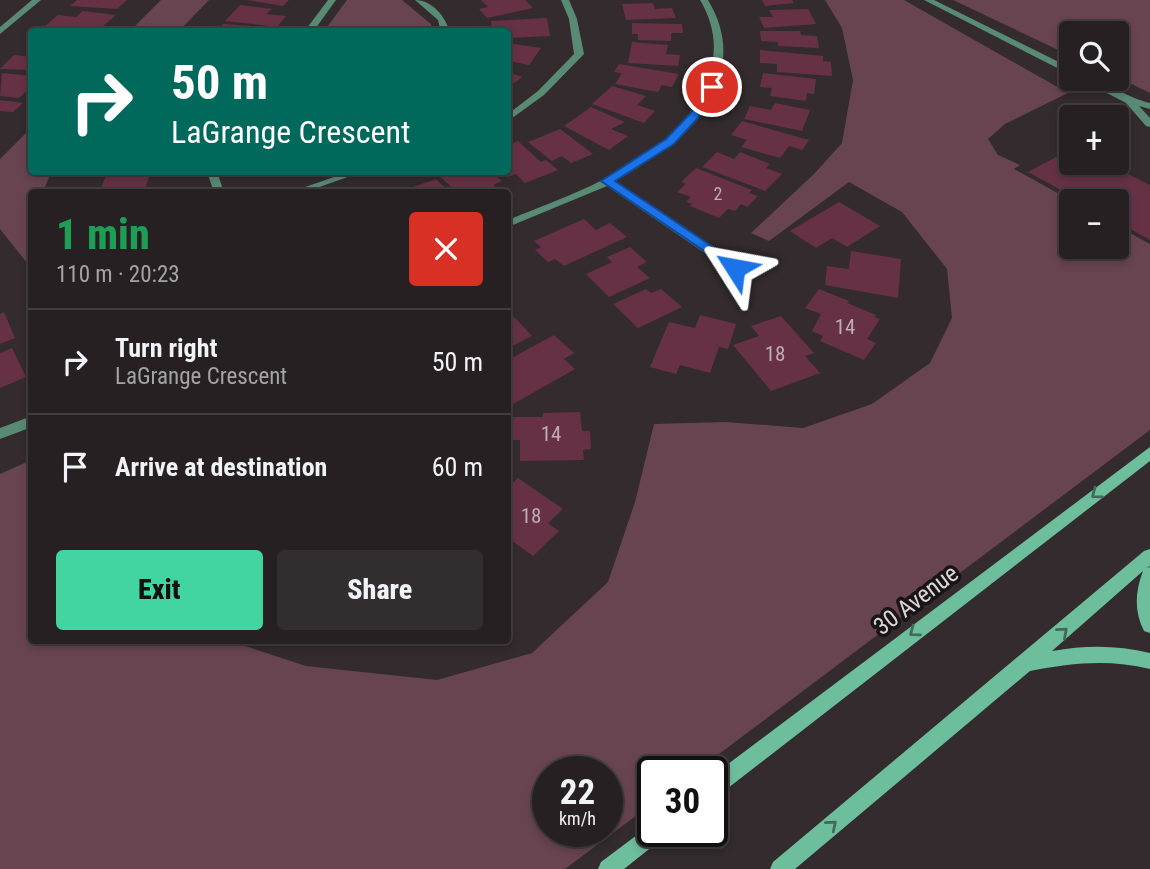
<!DOCTYPE html>
<html lang="en">
<head>
<meta charset="utf-8">
<style>
  body { margin:0; font-family:"Roboto Condensed",sans-serif; background:#322d2f; color:#f1f3f6; height:100vh; display:flex; flex-direction:column; font-size:26px; white-space:nowrap }
  * { box-sizing:border-box; margin:0 }
  p { font-size:23px; color:#a4a3a5 }
  .icon { flex:none; width:38px; height:38px; fill:none; stroke:currentColor; stroke-width:2; stroke-linecap:round; stroke-linejoin:round }
  .map { position:relative; flex:1; overflow:hidden }
  .drawer { position:absolute; left:28px; top:189px; width:483px; height:455px; display:flex; flex-direction:column; background:#262022; border-radius:7px; box-shadow:0 4px 10px #0003,0 0 0 2px #423e40 }
  .drawer>* { flex:none }
  .guide { position:absolute; left:28px; top:28px; width:483px; height:147px; border-radius:7px; box-shadow:0 4px 10px #0003,0 0 0 2px #423e40; background:#00695c; color:#fff; overflow:hidden }
  .controls { position:absolute; left:1059px; top:21px; display:grid; gap:14px }
  .controls a { display:grid; place-items:center; width:70px; height:70px; border-radius:7px; background:#262022; box-shadow:0 4px 10px #0003,0 0 0 2px #423e40; font-size:35px }
  .speed { position:absolute; left:532px; top:756px; display:flex; gap:14px; font-size:35px; font-weight:700; text-align:center }
  .speed>* { display:grid; place-content:center; width:91px; height:91px; border-radius:50%; background:#262022; box-shadow:0 4px 10px #0003,0 0 0 2px #423e40; line-height:1 }
  .speed small { font-size:18px; font-weight:400 }
  .speed .limit { border:4px solid #111; border-radius:10px; background:#fff; color:#111 }
  .pin { position:absolute; display:grid; place-items:center; width:60px; height:60px; color:#fff; margin:-30px; border:4px solid #fff; border-radius:50%; box-shadow:0 2px 7px #0007 }
  .me { position:absolute; width:77px; margin:-38px; rotate:304deg; stroke-linejoin:round; filter:drop-shadow(0 0 5px #0008) }
  .turn { display:flex; align-items:center; gap:24px; height:147px; padding:0 28px; font-size:32px }
  .turn .icon { width:91px; height:91px; stroke-width:2.5 }
  .turn b { display:block; font-size:49px; line-height:60px }
  .round { display:grid; place-items:center; flex:none; width:74px; height:74px; border-radius:7px; background:#322d2f }
  .summary { display:flex; align-items:center; justify-content:space-between; height:119px; padding:0 28px }
  h1 { font-size:42px; font-weight:800; line-height:52px; color:#1e9e55 }
  .button { display:flex; gap:14px; margin-top:auto; padding:14px 28px }
  .button a { flex:1; height:80px; border-radius:7px; background:#42d4a1; color:#111; font-size:28px; font-weight:800; line-height:80px; text-align:center }
  .button a+a { background:#322d2f; color:#f1f3f6 }
  ul { padding:0; list-style:none }
  li { display:flex; align-items:center; gap:21px; height:105px; padding:0 28px; border-top:2px solid #423e40 }
  li div { flex:1 }
  li b { display:block; font-size:26px }
  li em { font-style:normal }
  .map>svg:first-child { display:block }
</style>
</head>
<body>
<div class="map">
<svg width="1150" height="869" viewBox="0 0 1150 869">
  <rect width="100%" height="100%" fill="#332b2e"/>
  <!-- green -->
  <g fill="#684450" fill-rule="evenodd">
    <polygon points="161,0 209,0 179,31 130,31"/>
    <polygon points="347,0 402,0 431,24 432,31 324,31"/>
    <path d="M 825,0 L 904,0 L 1068,93 L 1005,124 L 988,139 L 998,155 L 1020,165 L 1014,169 L 1072,201 L 1071,247 L 1116,247 L 1117,226 L 1150,244 L 1150,430 L 695,772 L 653,772 L 653,803 L 565,869 L 0,869 L 0,474 L 31,460 L 32,640 L 230,641 L 306,666 L 437,680 L 532,653 L 608,582 L 635,502 L 654,424 L 726,422 L 803,428 L 872,404 L 930,363 L 952,318 L 947,269 L 902,212 L 849,182 L 769,241 L 751,233 L 814,174 L 842,143 L 853,80 L 842,28 ZM 548,772 L 607,772 L 607,831 L 548,831 Z"/>
    <polygon points="953,0 1150,0 1150,93 1117,77 1116,33 1071,33 1071,56"/>
    <polygon points="31,128 32,172 51,172 43,192 32,192 31,268 0,229 0,159"/>
  </g>
  <!-- building -->
  <g fill="#663145">
    <polygon points="77,0 127,0 117,9 70,6"/>
    <polygon points="246,0 289,0 283,6"/>
    <polygon points="481,0 525,0 533,8 487,18 479,9 488,7"/>
    <polygon points="762,0 792,0 794,3 765,6"/>
    <polygon points="653,3 655,9 672,8 676,18 626,20 622,4"/>
    <polygon points="240,5 272,9 266,14 286,16 277,27 225,21"/>
    <polygon points="808,9 816,24 764,28 759,17 773,17 769,10"/>
    <polygon points="83,11 116,15 97,31 45,26 58,15 76,17"/>
    <polygon points="547,18 550,36 508,38 508,32 492,32 491,21"/>
    <polygon points="632,23 682,24 683,33 671,33 671,41 638,40 638,34 632,34"/>
    <polygon points="223,24 254,26 250,32 216,32"/>
    <polygon points="760,31 800,31 801,35 817,36 819,48 778,46 778,42 761,41"/>
    <polygon points="632,42 668,45 666,54 680,55 678,66 628,63"/>
    <polygon points="508,43 541,48 529,65 508,61"/>
    <polygon points="760,50 823,56 823,61 831,62 832,76 777,72 777,64 760,63"/>
    <polygon points="14,55 32,57 32,70 0,69"/>
    <polygon points="619,64 679,74 672,87 662,85 658,92 615,84 622,73 614,72"/>
    <polygon points="508,72 522,77 508,88"/>
    <polygon points="2,73 32,76 32,86 19,98 0,96"/>
    <polygon points="763,73 816,79 814,94 807,93 806,101 770,96 772,88 760,87"/>
    <polygon points="612,86 646,96 637,105 655,111 644,123 592,104"/>
    <polygon points="0,100 23,103 13,112 0,111"/>
    <polygon points="775,103 810,110 802,131 744,119 750,106 771,110"/>
    <polygon points="591,107 625,122 611,129 628,136 609,150 564,126"/>
    <polygon points="742,121 809,140 802,150 789,146 780,158 741,147 747,140 731,135"/>
    <polygon points="560,129 593,154 571,163 562,156 552,161 528,142"/>
    <polygon points="518,141 541,162 546,160 558,170 525,183 516,174 508,177 503,172 508,172 508,145"/>
    <polygon points="1071,149 1071,163 1106,163 1150,185 1150,240 1116,221 1116,201 1081,201 1028,172"/>
    <polygon points="717,152 734,159 740,152 770,164 766,168 782,174 765,191 702,167"/>
    <polygon points="696,168 752,190 749,193 758,196 747,207 741,204 735,211 728,209 719,218 690,206 692,204 686,202 691,197 677,192 686,184 681,182"/>
    <polygon points="107,172 161,172 160,176 149,177 145,190 100,192"/>
    <polygon points="435,172 491,172 502,181 493,185 502,192 457,192"/>
    <polygon points="436,179 449,192 399,192"/>
    <polygon points="839,202 880,226 847,247 832,238 816,248 790,231"/>
    <polygon points="584,219 596,230 610,223 627,237 564,266 555,259 548,262 535,250 541,247 534,241"/>
    <polygon points="630,247 647,262 637,267 650,278 609,297 586,274 612,262 607,257"/>
    <polygon points="851,251 901,259 898,298 825,285 827,266 849,269"/>
    <polygon points="646,289 651,293 661,289 682,307 638,328 613,304"/>
    <polygon points="819,289 849,301 847,303 876,315 874,317 880,319 867,339 876,343 864,360 820,341 823,336 812,331 821,314 805,308"/>
    <polygon points="4,312 15,338 0,344 0,314"/>
    <polygon points="700,315 736,324 728,349 719,347 710,373 680,365 676,374 650,367 669,322 695,328"/>
    <polygon points="781,316 814,353 805,356 820,373 771,391 733,345 759,336 751,326"/>
    <polygon points="514,317 532,336 508,348 508,320"/>
    <polygon points="554,335 574,353 564,359 575,369 508,407 508,360"/>
    <polygon points="12,348 26,377 0,388 0,353"/>
    <polygon points="580,412 582,431 590,431 591,449 583,450 584,460 520,461 520,440 511,440 512,431 508,431 508,417 543,417 543,413"/>
    <polygon points="518,478 563,509 548,523 559,531 533,556 508,538 508,482 511,484"/>
  </g>
  <g fill="none" stroke-linecap="round" stroke-linejoin="round">
    <!-- service -->
    <g fill="#598a74" fill-rule="evenodd">
      <polygon points="561,0 569,0 577,19 584,54 544,95 508,121 508,114 538,91 574,54 569,19"/>
      <polygon points="348,172 362,172 305,192 291,192"/>
    </g>
    <!-- minor -->
    <g fill="#598a74" fill-rule="evenodd">
      <polygon points="32,0 41,0 0,34 0,27"/>
      <polygon points="328,0 336,0 313,32 304,32"/>
      <path d="M 415,0 C 432,0 445,16 450,32 L 441,32 L 438,20 Z"/>
      <path d="M 700,0 L 708,0 C 757,81 679,146 615,181 L 739,265 L 739,271 L 731,271 L 607,186 L 508,227 L 508,220 C 582,190 686,157 710,71 C 718,46 713,22 700,0 Z"/>
      <polygon points="207,172 217,172 224,192 214,192"/>
      <polygon points="32,416 32,427 0,439 0,428"/>
    </g>
    <!-- tertiary -->
    <g fill="#598a74" fill-rule="evenodd">
      <polygon points="924,0 934,0 1071,68 1071,75"/>
      <path d="M 1080,79 C 1101,78 1127,98 1150,103 L 1150,109 L 1139,106 L 1150,118 L 1150,127 L 1146,126 L 1126,103 Z"/>
    </g>
    <!-- secondary -->
    <g fill="#6dbe9c" fill-rule="evenodd">
      <polygon points="1150,447 1150,461 719,795 712,797 712,776"/>
      <path d="M 1150,549 L 1150,566 L 1147,568 L 1150,567 L 1150,633 L 1144,631 C 1134,611 1135,592 1143,571 L 1052,651 C 1086,645 1117,645 1150,653 L 1150,669 C 1109,659 1071,663 1030,671 L 795,869 L 770,869 L 773,862 L 1144,551 Z"/>
      <polygon points="653,823 653,831 665,831 663,838 624,869 598,869 601,862"/>
    </g>
  </g>
  <!-- one-way arrows -->
  <defs><path id="oneway-chevron" d="M-2-3.5L2.5 0L-2 3.5" fill="none" stroke-width="1.6" stroke-linecap="round" stroke-linejoin="round" transform="scale(1.75)"/></defs>
  <g stroke="#436a59">
    <use href="#oneway-chevron" transform="translate(1096 494) rotate(143)"/>
    <use href="#oneway-chevron" transform="translate(914 632) rotate(143)"/>
    <use href="#oneway-chevron" transform="translate(1063 632) rotate(-41)"/>
    <use href="#oneway-chevron" transform="translate(832 825) rotate(-40)"/>
  </g>
  <!-- route -->
  <polygon fill="#1a73e8" stroke="#114b97" stroke-width="2" points="712,84 717,87 698,118 674,144 615,181 740,265 742,268 735,272 601,181 666,139 690,114 708,85"/>
  <g text-anchor="middle" stroke-width="7" stroke-linejoin="round" paint-order="stroke">
    <!-- far-number labels -->
    <g font-size="18" fill="#beadb3">
      <text x="718" y="200">2</text>
    </g>
    <!-- number labels -->
    <g font-size="21" fill="#beadb3">
      <text x="845" y="334">14</text>
      <text x="775" y="361">18</text>
      <text x="551" y="441">14</text>
      <text x="531" y="523">18</text>
    </g>
    <!-- street labels -->
    <g font-size="24" fill="#dcd6d8" stroke="#191516">
      <text transform="translate(916 600) rotate(-37)" y="8">30 Avenue</text>
    </g>
  </g>
</svg>
<div class="controls">
<a><svg class="icon" aria-label="search" viewBox="0 0 24 24"><circle cx="10" cy="10" r="6"/><path d="M15 15l6 6"/></svg></a>
<a>+</a>
<a>−</a>
</div>
<div class="speed"><div>22<small>km/h</small></div><div class="limit">30</div></div>
<div class="pin" style="left:712px;top:87px;background:#d93025"><svg class="icon" aria-label="arrive" viewBox="0 0 24 24"><path d="M6 21V4h12l-3 4 3 4H6"/></svg></div>
<svg class="me" style="left:735px;top:268px" viewBox="-20 -20 40 40"><path d="M0-17L14 15 0 8-14 15z" fill="#1a73e8" stroke="#fff" stroke-width="4"/></svg>
<div class="guide">
<div class="turn"><svg class="icon" aria-label="right" viewBox="0 0 24 24"><path d="M7 20v-9h11M14 6l5 5-5 5"/></svg><div><b>50 m</b>LaGrange Crescent</div></div>
</div>
<section class="drawer">
<div class="summary"><div><h1>1 min</h1><p>110 m · 20:23</p></div><a class="round" style="background:#d93025;color:#fff"><svg class="icon" aria-label="close" viewBox="0 0 24 24"><path d="M6 6l12 12M18 6L6 18"/></svg></a></div>
<ul>
<li><svg class="icon" aria-label="right" viewBox="0 0 24 24"><path d="M7 20v-9h11M14 6l5 5-5 5"/></svg><div><b>Turn right</b><p>LaGrange Crescent</p></div><em>50 m</em></li>
<li><svg class="icon" aria-label="arrive" viewBox="0 0 24 24"><path d="M6 21V4h12l-3 4 3 4H6"/></svg><div><b>Arrive at destination</b></div><em>60 m</em></li>
</ul>
<div class="button"><a>Exit</a><a>Share</a></div>
</section>
</div>
</body>
</html>
